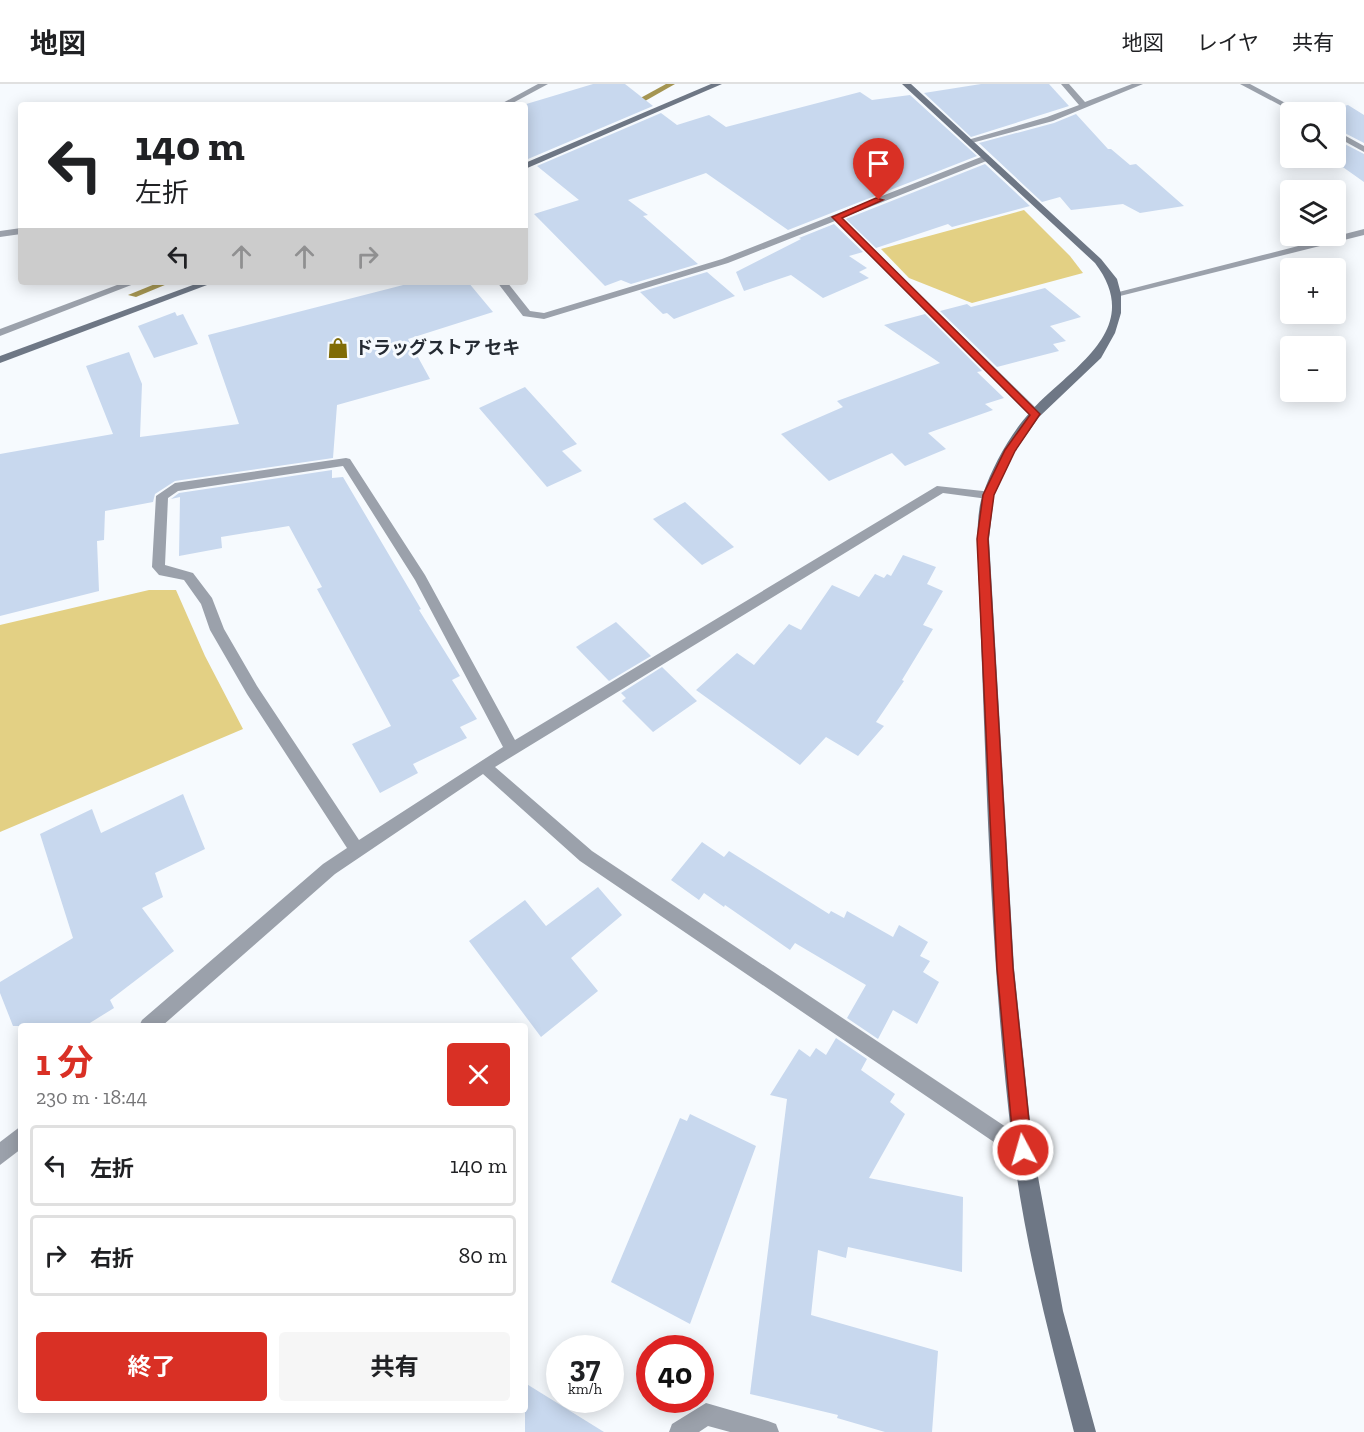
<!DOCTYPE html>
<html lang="ja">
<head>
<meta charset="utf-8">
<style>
  body { margin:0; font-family:"Zilla Slab","Noto Sans JP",serif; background:#f6f6f6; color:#202124; height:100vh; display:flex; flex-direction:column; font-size:22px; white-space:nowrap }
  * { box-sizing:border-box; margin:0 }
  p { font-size:20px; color:#757577 }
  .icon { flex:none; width:33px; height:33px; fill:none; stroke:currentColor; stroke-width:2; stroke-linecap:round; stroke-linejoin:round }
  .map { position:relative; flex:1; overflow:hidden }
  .details { position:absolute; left:18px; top:939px; width:510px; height:390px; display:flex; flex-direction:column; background:#fff; border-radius:6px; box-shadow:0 3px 15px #0003 }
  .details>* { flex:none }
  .guide { position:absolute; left:18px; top:18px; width:510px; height:183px; border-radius:6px; box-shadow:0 3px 15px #0003; background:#fff; color:#202124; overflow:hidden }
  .tools { position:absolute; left:1280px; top:18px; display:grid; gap:12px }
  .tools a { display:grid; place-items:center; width:66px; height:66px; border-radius:6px; background:#fff; box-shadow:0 3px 15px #0003; font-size:30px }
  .speed { position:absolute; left:546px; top:1251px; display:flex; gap:12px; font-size:30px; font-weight:700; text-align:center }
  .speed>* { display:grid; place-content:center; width:78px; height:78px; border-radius:50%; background:#fff; box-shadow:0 3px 15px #0003; line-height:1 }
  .speed small { font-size:15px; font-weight:400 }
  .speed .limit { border:9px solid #d22; background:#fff; color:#111 }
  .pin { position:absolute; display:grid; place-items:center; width:51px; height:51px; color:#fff; margin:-62px -26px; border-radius:50% 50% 50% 0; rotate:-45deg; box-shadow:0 0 6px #0007 }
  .pin .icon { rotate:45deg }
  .me { position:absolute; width:66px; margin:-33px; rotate:354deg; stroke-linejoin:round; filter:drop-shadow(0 0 4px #0008) }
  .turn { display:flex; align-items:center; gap:21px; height:126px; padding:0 18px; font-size:27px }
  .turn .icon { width:78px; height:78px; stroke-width:2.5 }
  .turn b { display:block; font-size:42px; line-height:51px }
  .lanes { display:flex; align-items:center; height:57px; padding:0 18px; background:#0003; justify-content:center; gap:30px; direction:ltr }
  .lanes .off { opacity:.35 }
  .round { display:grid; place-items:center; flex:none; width:63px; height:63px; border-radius:6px; background:#f6f6f6 }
  .summary { display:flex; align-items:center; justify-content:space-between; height:102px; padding:0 18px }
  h1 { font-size:36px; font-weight:700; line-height:45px; color:#d93025 }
  .action { display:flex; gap:12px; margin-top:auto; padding:12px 18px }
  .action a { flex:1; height:69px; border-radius:6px; background:#d93025; color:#fff; font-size:24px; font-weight:700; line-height:69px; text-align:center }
  .action a+a { background:#f6f6f6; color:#202124 }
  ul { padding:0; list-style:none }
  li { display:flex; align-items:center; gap:18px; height:81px; margin:0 12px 9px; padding:0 6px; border:3px solid #e0e0e0; border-radius:6px }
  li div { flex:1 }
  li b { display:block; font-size:22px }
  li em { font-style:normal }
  header { display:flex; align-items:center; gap:36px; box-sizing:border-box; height:84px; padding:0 30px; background:#fff; border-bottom:2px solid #e0e0e0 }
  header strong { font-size:28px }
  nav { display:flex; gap:33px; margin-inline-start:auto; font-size:21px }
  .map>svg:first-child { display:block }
</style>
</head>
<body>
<header>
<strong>地図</strong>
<nav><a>地図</a><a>レイヤ</a><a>共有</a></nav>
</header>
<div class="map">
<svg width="1364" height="1348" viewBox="0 0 1364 1348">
  <rect width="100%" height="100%" fill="#f6fafe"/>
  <!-- green -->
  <g fill="#e3d084">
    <polygon points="1024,126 1070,172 1083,189 972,219 909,194 881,165"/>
    <polygon points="149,506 176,506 205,572 243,645 0,748 0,541"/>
  </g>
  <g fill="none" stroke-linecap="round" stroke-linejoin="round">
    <!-- stream -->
    <g fill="#a49552" fill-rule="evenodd">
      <polygon points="666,0 675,0 631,25 624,23"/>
      <polygon points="160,198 172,198 136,213 128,211"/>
    </g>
  </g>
  <!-- building -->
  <g fill="#c8d8ee">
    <polygon points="593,0 625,0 653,22 528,75 525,73 523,21"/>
    <polygon points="981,0 1049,0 1069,22 971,53 924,9"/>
    <polygon points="860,8 872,16 910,11 977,72 788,146 706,89 628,116 648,131 643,132 698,180 631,200 621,196 605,202 534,130 579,116 537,82 661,29 677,41 709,31 726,43"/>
    <polygon points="1348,21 1364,31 1364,59 1335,44 1335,28 1318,28"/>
    <polygon points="1076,30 1108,65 1111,65 1130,81 1136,80 1184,122 1140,129 1123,120 1071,126 1060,113 1042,118 979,59 1054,39"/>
    <polygon points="1335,55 1364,70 1364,98 1330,74 1335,74"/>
    <polygon points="985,80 1030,122 952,143 948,140 876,164 846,135"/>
    <polygon points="834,140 863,168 849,172 867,184 859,188 869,194 823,214 791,191 744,207 736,188 801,155 799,154"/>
    <polygon points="707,188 735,212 674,235 667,229 663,230 640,208"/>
    <polygon points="415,198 468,198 493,228 408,255 430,295 337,321 333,374 175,397 155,410 153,418 105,427 104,456 97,457 99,507 0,532 0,370 113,350 86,282 129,268 142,300 140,353 239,340 208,251"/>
    <polygon points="1045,204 1081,233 1050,242 1066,257 1053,260 1059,267 997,283 940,227 967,220 971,223"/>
    <polygon points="175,228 177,232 183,230 198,260 154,274 138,242"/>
    <polygon points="925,230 982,287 977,288 1004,314 985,320 993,326 928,349 946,365 905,382 892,369 829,397 781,350 843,323 837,317 940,279 884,241"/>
    <polygon points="525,303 577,360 562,367 582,387 547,403 479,324"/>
    <polygon points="332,386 332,394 343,393 421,525 419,526 460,592 452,596 477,635 460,643 467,654 413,680 418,689 380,709 352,660 391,642 317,505 322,503 289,442 221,453 222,464 179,472 180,413 171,415 179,409"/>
    <polygon points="685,418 734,463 702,481 653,435"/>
    <polygon points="903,471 936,483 927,500 943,507 923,541 933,545 902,596 904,597 876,638 884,642 858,672 826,653 800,681 696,606 737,569 754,581 789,540 801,546 832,501 859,513 875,490 884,494 887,490 891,492"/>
    <polygon points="616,538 651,572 609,597 576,563"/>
    <polygon points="662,583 697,617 653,648 622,617 626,614 621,609"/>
    <polygon points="183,710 205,765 155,789 163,813 142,824 174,867 110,916 114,924 85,942 13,942 0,909 0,898 73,854 40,750 92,725 101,749"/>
    <polygon points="702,758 724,773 729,767 829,830 831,827 844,834 847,827 893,853 899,841 928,858 920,872 930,877 923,888 939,898 917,940 893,926 878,955 847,934 866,901 795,859 790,866 725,821 724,823 704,809 699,816 671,796"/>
    <polygon points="598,803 622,831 571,874 598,907 541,953 469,857 525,816 546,842"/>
    <polygon points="836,954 867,975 861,986 895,1010 890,1018 905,1030 869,1094 963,1113 962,1188 848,1163 846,1174 818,1166 811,1231 938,1267 932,1348 885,1348 837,1334 838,1331 750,1310 787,1015 770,1011 799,965 810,973 816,964 826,971"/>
    <polygon points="690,1030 756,1062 690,1240 611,1198 680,1034 687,1037"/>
    <polygon points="525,1299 604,1348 525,1348"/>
  </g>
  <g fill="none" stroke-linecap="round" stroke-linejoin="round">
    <!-- lane -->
    <g fill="#9ba1ab" fill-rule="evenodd">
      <polygon points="538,0 548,0 509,21 499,21"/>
      <polygon points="21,144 21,150 0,153 0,147"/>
      <polygon points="125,198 139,198 0,252 0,245"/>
    </g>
    <!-- street -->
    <g fill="#9ba1ab" fill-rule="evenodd">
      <polygon points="1061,0 1069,0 1085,18 1132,0 1143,0 1053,37 968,60 964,57 1047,33 1079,21"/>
      <polygon points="1240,0 1250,0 1302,28 1293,28"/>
      <polygon points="1335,46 1364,62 1364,68 1335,52"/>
      <polygon points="986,71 989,72 989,76 842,134 1039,327 1041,330 1035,334 1031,333 835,137 728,179 544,235 523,232 497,198 507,198 530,227 544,229 722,175"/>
      <polygon points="1364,145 1364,151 1116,213 1111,210"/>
      <path d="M 346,374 L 350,375 L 425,491 L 515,656 L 937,402 L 992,408 L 992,414 L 988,415 L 943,409 L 495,683 L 592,767 L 1030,1059 L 1033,1066 L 1030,1073 L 1023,1076 L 1016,1073 L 580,777 L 483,690 L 335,790 L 162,942 L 139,942 L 142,936 L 323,780 L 347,764 L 247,610 L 210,546 L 201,520 L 184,496 L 159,491 L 152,483 L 156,412 L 175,399 ZM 343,382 L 415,496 L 503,663 L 359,756 L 257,602 L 224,545 L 212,514 L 193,489 L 165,481 L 168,414 L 178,407 Z"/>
      <polygon points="21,1042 21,1065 0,1081 0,1058"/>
      <polygon points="706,1319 768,1337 776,1340 779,1348 730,1348 708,1342 699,1348 669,1348 672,1340"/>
    </g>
    <!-- secondary -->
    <g fill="#6e7785" fill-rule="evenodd">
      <polygon points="711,0 722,0 525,85 525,79"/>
      <path d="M 902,0 L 911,0 L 1101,175 L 1117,195 L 1121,210 L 1121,229 L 1115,249 L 1101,274 L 1039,333 L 1015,367 L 994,411 L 989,455 L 1014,884 L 1033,1066 L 1063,1227 L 1096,1348 L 1074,1348 C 1050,1255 1025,1161 1013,1065 C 988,863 986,658 977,455 C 978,441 978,423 983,410 C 993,381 1011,349 1031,327 C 1070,284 1146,246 1095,179 Z"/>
      <polygon points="201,198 215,198 0,279 0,272"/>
    </g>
  </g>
  <!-- route -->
  <polygon fill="#d93025" stroke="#8d1f18" stroke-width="1.5" points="876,114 883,116 842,134 1040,330 1015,367 994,411 988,455 1013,884 1032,1066 1029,1072 1023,1075 1017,1072 1014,1066 997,884 977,455 983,411 1005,366 1030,331 832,133"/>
  <!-- icons -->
  <defs>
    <symbol id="shop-bare" viewBox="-9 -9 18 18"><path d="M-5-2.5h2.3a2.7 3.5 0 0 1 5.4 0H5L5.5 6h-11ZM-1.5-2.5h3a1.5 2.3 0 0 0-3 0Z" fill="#806c07" stroke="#f6fafe" stroke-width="2.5" paint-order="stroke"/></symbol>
  </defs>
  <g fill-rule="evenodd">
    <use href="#shop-bare" x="323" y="249" width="30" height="30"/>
  </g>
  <g text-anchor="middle" stroke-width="6" stroke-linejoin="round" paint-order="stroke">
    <!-- far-poi labels -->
    <g font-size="18" font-weight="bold" fill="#252b33" stroke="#f6fafe" text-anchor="start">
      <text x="355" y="270">ドラッグストア セキ</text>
    </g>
  </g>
</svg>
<div class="tools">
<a><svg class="icon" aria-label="search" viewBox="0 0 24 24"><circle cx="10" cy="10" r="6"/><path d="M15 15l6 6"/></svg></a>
<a><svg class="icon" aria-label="layers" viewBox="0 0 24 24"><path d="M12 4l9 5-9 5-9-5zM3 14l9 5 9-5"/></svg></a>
<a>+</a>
<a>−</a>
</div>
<div class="speed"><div>37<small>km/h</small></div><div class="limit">40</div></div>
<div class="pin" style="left:879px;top:116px;background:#d93025"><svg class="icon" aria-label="arrive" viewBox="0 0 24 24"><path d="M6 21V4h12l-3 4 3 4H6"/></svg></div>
<svg class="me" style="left:1023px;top:1066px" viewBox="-20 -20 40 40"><circle r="17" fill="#d93025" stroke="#fff" stroke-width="3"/><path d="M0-11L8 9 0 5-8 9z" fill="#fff"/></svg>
<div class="guide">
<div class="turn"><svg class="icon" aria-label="left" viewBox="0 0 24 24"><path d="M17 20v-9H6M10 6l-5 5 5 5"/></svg><div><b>140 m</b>左折</div></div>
<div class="lanes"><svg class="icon" aria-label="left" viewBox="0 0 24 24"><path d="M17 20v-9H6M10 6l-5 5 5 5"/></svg><svg class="icon off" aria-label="ahead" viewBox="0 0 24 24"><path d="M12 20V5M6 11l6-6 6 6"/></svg><svg class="icon off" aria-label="ahead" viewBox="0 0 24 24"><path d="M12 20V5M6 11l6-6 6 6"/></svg><svg class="icon off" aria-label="right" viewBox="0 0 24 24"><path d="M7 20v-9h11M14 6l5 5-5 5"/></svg></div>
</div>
<section class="details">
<div class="summary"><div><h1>1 分</h1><p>230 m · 18:44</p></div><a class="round" style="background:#d93025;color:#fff"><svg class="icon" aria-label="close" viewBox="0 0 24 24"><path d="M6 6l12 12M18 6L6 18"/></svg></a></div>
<ul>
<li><svg class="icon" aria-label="left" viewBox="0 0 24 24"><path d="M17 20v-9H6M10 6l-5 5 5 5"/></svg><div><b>左折</b></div><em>140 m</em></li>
<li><svg class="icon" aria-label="right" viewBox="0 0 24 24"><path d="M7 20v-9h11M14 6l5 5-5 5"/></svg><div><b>右折</b></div><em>80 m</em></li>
</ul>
<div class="action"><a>終了</a><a>共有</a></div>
</section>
</div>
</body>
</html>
